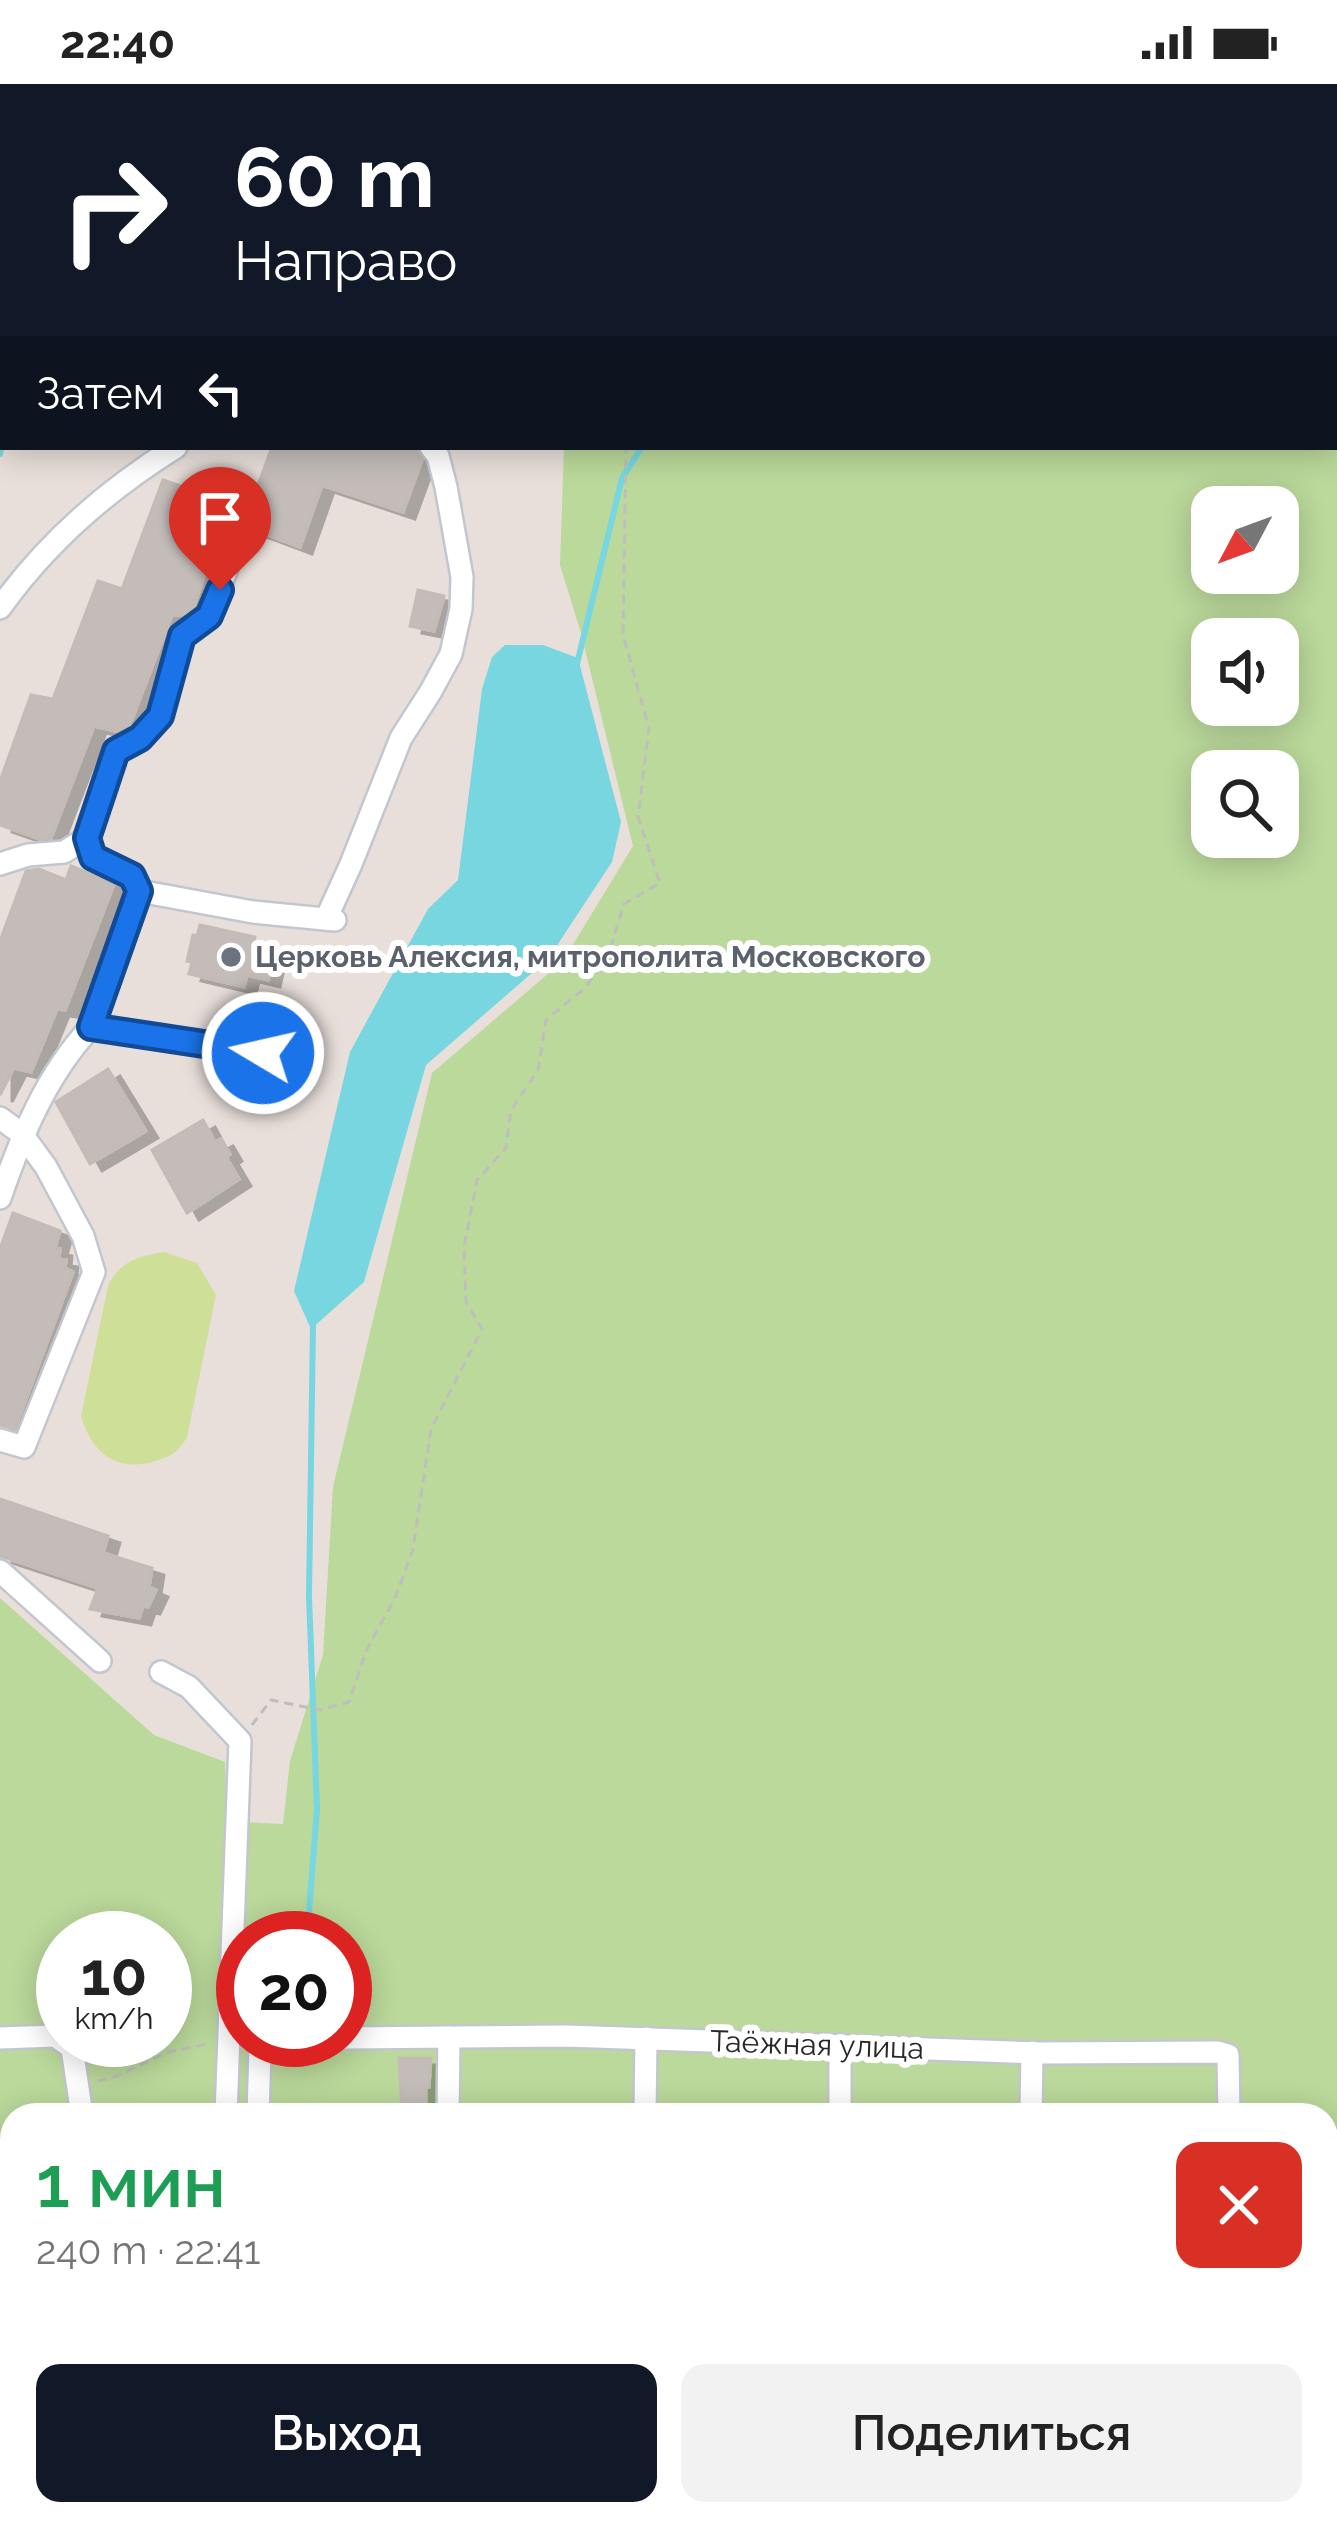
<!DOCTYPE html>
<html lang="ru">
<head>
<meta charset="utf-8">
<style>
  body { margin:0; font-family:Raleway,sans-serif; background:#f2f2f2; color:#222; height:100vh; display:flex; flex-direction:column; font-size:45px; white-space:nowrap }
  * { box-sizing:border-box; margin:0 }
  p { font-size:39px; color:#767676 }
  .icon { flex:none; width:66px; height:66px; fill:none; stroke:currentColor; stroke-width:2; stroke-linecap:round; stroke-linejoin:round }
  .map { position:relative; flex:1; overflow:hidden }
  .side { position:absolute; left:0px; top:2019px; width:1338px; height:423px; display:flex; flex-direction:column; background:#fff; border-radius:36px 36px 0 0; box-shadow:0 6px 30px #0003 }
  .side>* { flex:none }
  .banner { position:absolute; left:0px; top:0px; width:1338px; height:366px; box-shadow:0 6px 30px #0003; background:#111827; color:#fff; overflow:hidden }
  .needle { width:78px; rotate:229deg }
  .buttons { position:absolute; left:1191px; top:402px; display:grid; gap:24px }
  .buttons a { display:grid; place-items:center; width:108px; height:108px; border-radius:24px; background:#fff; box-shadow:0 6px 30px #0003; font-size:60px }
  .speed { position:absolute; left:36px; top:1827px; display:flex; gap:24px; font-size:60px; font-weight:700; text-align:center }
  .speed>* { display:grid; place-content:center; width:156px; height:156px; border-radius:50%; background:#fff; box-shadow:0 6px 30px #0003; line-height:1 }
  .speed small { font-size:30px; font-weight:400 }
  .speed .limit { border:18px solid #d22; background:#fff; color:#111 }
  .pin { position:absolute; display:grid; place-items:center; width:102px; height:102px; color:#fff; margin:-123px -51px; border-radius:50% 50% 50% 0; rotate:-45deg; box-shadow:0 0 12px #0007 }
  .pin .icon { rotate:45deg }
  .me { position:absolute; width:132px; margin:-66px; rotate:279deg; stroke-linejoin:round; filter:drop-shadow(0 0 9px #0008) }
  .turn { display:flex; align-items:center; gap:42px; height:252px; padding:0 36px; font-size:54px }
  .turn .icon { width:156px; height:156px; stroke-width:2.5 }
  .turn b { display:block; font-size:84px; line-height:102px }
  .then { display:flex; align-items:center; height:114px; padding:0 36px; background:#0003; gap:24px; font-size:45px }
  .round { display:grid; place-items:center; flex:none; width:126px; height:126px; border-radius:24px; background:#f2f2f2 }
  .headline { display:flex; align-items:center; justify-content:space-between; height:204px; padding:0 36px }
  h1 { font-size:72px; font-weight:600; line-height:90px; color:#1e9e55 }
  .button { display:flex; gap:24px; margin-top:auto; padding:24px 36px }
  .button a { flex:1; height:138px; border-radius:24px; background:#111827; color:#fff; font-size:48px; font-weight:600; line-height:138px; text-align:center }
  .button a+a { background:#f2f2f2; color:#222 }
  .status { display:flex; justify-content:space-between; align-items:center; height:84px; padding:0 60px; background:#fff; direction:ltr }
  .status svg { height:33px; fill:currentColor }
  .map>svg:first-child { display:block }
</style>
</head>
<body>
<div class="status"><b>22:40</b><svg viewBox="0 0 49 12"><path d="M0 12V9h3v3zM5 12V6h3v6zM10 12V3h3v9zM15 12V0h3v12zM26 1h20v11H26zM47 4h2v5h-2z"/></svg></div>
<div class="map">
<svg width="1337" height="2440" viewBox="0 0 1337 2440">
  <defs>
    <filter id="shadow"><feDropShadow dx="12" dy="7" stdDeviation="0" flood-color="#0004"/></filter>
  </defs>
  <rect width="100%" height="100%" fill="#e8dfda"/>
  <!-- green -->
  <g fill="#bbd99b" fill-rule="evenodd">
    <polygon points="0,0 420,0 412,3 3,3 3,291 0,296"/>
    <polygon points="435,0 1067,0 1068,3 441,3"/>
    <path d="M 1337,0 L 1337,2440 L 0,2440 L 0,1514 L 154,1651 L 225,1678 L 227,1737 L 283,1740 L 290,1677 L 323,1571 L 333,1403 L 432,989 L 563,877 L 633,762 L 581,549 L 560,481 L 564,363 L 1335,363 L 1335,3 L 1331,3 ZM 1212,423 L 1278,423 L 1278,489 L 1212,489 ZM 1212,555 L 1278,555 L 1278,621 L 1212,621 ZM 1212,687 L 1278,687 L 1278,753 L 1212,753 ZM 63,1854 L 165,1854 L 165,1956 L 63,1956 ZM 243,1854 L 345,1854 L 345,1956 L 243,1956 ZM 12,2031 L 1326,2031 L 1326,2430 L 12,2430 Z"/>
  </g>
  <!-- pitch -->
  <path fill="#cee098" d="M 164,1168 L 197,1179 L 216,1211 L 187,1353 C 179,1367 172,1372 156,1377 C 118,1389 92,1370 81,1332 L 108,1202 C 120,1177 138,1172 164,1168 Z"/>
  <!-- water -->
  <polygon fill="#77d6e0" points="505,561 543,561 578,574 621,738 612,778 548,875 426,981 364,1198 311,1245 294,1207 350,968 428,825 458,796 482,605 492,573"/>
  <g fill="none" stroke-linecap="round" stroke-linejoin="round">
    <!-- stream -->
    <g stroke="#77d6e0" stroke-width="6">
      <polyline points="766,3 768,0"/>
      <polyline points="0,370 3,354"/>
      <polyline points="577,580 622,394 642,363"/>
      <polyline points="307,1854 317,1725 309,1512 313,1240"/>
    </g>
  </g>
  <!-- building -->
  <g fill="#c3bcb9" stroke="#c3bbb4" stroke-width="3" filter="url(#shadow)">
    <polygon points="272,363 406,363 417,367 422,376 403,428 322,401 300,463 223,434 193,525 185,531 172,531 129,643 120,648 94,642 51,754 40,755 0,741 0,697 31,611 53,615 98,497 122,505 163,396 249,426"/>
    <polygon points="418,506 444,512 434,547 410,542"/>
    <polygon points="71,782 114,800 65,926 57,925 31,988 14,984 0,1011 0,857 26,787 39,785 66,796"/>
    <polygon points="200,841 255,853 252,865 274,870 268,896 247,891 244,903 189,890 192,878 187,877 193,851 197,852"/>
    <polygon points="108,985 146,1047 90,1080 56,1018"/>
    <polygon points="203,1036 215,1058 221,1055 230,1070 226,1073 239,1095 187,1129 152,1066"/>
    <polygon points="13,1129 60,1147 55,1164 60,1165 59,1175 66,1176 65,1184 73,1188 15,1345 0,1341 0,1165"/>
    <polygon points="0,1415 108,1452 103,1469 152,1484 149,1503 156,1506 148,1523 143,1522 139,1534 90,1525 98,1504 0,1472"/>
    <polygon points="399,1974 431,1974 429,2003 426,2003 426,2031 402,2031"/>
  </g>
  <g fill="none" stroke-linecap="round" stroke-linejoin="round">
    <defs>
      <g id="minor">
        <path d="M 0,524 C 47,458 107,406 176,363"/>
        <polyline points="0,780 28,771 64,768 87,754"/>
        <polyline points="139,807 132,792 93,773 87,754 116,667 140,654 160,633 182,552 209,532 236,461"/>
        <polyline points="326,835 351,780 401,654 431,607 451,570 461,525 462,493 446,403 438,372 431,363"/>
        <polyline points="91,943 139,807 253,828 335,836"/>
        <polyline points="0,1034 22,1050 46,1083 83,1152 94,1188 24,1363 0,1356"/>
        <path d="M 0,1114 C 21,1053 46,991 91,943 L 306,976"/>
        <polyline points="0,1487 100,1577"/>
        <polyline points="161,1588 189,1603 240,1657 226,2031"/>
        <polyline points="0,1954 55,1952 72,1964 82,2031"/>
        <polyline points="345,1954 567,1952 1038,1969 1218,1968 1228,1971 1229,2031"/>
        <polyline points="840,1961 840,2031"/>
        <polyline points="258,2031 260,1965 269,1956"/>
        <polyline points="448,2031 449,1953"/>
        <polyline points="645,2031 646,1954"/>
        <polyline points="1031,2031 1032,1968"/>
        <polyline points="146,2430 148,2440"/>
        <polyline points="212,2440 212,2430"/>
        <polyline points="246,2440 246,2430"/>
        <polyline points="440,2440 441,2430"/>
        <polyline points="641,2440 641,2430"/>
        <polyline points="833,2440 834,2430"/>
        <polyline points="1028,2440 1028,2430"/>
        <polyline points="1225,2440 1225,2430"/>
      </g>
    </defs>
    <!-- minor casing -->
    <use href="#minor" stroke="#c2c7cf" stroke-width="26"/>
    <!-- path -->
    <g stroke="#bebebe" stroke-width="3" stroke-dasharray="9 6" stroke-linecap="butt">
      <polyline points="252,1641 271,1616 320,1626 349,1618 366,1567 396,1512 413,1465 431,1345 482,1245 466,1218 464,1163 477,1096 506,1064 511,1026 538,986 546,936 584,905 607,875 624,820 660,799 638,733 649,644 623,551 626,363"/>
      <polyline points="98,1997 117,1992 168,1968 207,1960"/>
    </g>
    <!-- minor -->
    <use href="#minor" stroke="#fff" stroke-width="21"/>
  </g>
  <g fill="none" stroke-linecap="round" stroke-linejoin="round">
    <defs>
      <polyline id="route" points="220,506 209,532 182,552 160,632 140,654 116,667 87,754 93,773 132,792 139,807 91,943 263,969"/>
    </defs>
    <!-- route casing -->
    <use href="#route" stroke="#114b97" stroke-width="30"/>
    <!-- route -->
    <use href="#route" stroke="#1a73e8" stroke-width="21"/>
  </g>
  <!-- markers -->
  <circle fill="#6b7280" stroke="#fff" stroke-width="4.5" cx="231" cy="873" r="12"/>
  <g text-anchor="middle" stroke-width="12" stroke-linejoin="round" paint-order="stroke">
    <!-- worship labels -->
    <g font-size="30" font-weight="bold" fill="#5b616d" stroke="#fff" text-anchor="start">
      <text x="255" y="883">Церковь Алексия, митрополита Московского</text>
    </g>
    <!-- street labels -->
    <g font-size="30" fill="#272727" stroke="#fff">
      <text transform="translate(817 1961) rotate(2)" y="10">Таёжная улица</text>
    </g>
  </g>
</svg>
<div class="buttons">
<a><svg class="needle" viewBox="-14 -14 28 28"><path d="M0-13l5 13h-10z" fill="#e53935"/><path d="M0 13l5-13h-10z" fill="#767676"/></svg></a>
<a><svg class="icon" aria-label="sound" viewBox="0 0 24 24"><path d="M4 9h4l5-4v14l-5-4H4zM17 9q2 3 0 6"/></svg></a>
<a><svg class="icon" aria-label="search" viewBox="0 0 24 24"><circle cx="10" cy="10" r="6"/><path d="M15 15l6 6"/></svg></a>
</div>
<div class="speed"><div>10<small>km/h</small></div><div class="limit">20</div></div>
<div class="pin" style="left:220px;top:506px;background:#d93025"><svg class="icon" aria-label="arrive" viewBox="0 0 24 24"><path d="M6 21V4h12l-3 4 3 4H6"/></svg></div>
<svg class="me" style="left:263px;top:969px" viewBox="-20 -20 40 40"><circle r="17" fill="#1a73e8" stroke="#fff" stroke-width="3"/><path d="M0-11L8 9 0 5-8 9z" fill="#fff"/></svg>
<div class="banner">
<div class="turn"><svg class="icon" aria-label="right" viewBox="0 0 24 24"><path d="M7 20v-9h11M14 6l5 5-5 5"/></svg><div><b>60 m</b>Направо</div></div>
<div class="then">Затем<svg class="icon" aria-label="left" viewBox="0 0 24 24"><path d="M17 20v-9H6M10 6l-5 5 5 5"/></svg></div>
</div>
<section class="side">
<div class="headline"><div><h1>1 мин</h1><p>240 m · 22:41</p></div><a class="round" style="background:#d93025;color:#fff"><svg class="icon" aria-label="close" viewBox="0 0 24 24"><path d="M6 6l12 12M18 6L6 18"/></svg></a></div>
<div class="button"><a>Выход</a><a>Поделиться</a></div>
</section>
</div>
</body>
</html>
